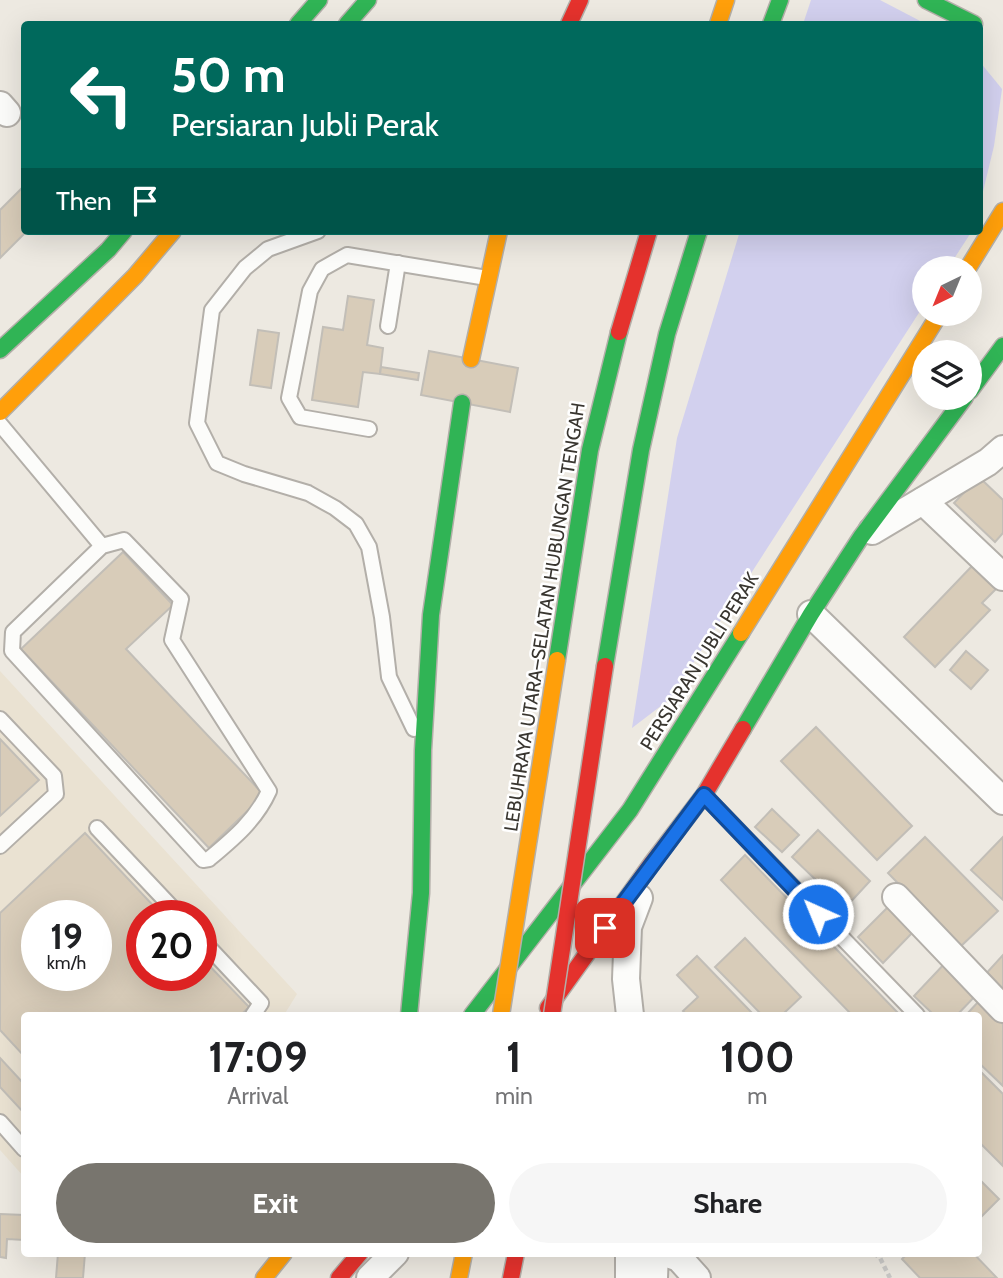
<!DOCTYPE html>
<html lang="en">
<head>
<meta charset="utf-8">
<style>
  body { margin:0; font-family:Cabin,sans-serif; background:#f6f6f6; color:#202124; height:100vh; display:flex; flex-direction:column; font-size:26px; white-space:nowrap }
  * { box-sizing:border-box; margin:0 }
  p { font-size:23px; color:#757577 }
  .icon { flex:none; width:38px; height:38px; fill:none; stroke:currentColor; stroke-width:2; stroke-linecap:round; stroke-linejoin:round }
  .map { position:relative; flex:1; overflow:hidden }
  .panel { position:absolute; left:21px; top:1012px; width:961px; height:245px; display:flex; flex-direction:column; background:#fff; border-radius:7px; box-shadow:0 7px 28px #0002 }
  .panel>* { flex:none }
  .banner { position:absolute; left:21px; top:21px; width:962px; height:214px; border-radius:7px; box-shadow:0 7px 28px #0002; background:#00695c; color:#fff; overflow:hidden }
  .needle { width:46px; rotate:223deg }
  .fabs { position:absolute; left:912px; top:256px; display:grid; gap:14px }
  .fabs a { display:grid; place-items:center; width:70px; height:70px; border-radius:50%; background:#fff; box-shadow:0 7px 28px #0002; font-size:35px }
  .speed { position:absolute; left:21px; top:900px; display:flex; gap:14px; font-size:35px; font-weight:700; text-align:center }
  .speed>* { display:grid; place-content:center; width:91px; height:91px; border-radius:50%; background:#fff; box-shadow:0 7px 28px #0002; line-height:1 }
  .speed small { font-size:18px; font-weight:400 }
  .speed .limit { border:10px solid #d22; background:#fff; color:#111 }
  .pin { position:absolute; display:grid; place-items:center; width:60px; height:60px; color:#fff; margin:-30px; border-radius:14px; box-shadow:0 4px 10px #0006 }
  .me { position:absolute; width:77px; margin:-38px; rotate:316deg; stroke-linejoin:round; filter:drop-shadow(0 0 5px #0008) }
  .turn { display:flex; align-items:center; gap:24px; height:147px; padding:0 35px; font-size:32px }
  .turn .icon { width:91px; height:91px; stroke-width:2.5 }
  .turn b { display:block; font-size:49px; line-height:60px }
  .then { display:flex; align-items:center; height:66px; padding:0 35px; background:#0003; gap:14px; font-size:26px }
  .eta { display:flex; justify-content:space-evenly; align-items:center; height:119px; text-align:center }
  .eta b { font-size:42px; font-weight:800; line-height:49px }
  .primary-button { display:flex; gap:14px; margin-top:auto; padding:14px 35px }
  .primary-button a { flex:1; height:80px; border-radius:42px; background:#78756e; color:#fff; font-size:28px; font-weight:800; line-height:80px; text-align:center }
  .primary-button a+a { background:#f6f6f6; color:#202124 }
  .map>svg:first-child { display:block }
</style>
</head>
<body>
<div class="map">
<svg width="1003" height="1278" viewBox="0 0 1003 1278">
  <rect width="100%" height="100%" fill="#ede9e1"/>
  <!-- built -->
  <path fill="#eae2d2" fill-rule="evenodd" d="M 0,671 L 297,994 L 284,1015 L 24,1015 L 24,1177 L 0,1150 ZM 37,915 L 96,915 L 96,975 L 37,975 ZM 142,915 L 201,915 L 201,975 L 142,975 Z"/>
  <!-- green -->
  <g fill="#d2d0ee">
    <polygon points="811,0 880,0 926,24 803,24"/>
    <polygon points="980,62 1002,89 994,146 980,204"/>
    <polygon points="740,231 972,231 948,268 924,268 924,305 670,699 632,728 677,438"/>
  </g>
  <!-- building -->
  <g fill="#d8ccb9" stroke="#c2beb7" stroke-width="2" fill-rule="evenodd">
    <polygon points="24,186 24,231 27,231 0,258 0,210"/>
    <polygon points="348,296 374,300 367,345 383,348 380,374 363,372 358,407 312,400 323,327 343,330"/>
    <polygon points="258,330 279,333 271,388 250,385"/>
    <polygon points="429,351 518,368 510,412 421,395"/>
    <polygon points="381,367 419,373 418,380 380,374"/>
    <polygon points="979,477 1003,500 1003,533 995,542 954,503"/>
    <polygon points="123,552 173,605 126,649 264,795 209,848 21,649"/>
    <polygon points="973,565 997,588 982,603 990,610 935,667 904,637"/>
    <polygon points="966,651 988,670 971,689 950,670"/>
    <polygon points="816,727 912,826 877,860 781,761"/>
    <polygon points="0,739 39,780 0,816"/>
    <polygon points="772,809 799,835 782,852 755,827"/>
    <polygon points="818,830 870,881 845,908 792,857"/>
    <path d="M 85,833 L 162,915 L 142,915 L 142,975 L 201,975 L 201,957 L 249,1007 L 241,1015 L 24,1015 L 24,1056 L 0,1030 L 0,913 ZM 37,915 L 96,915 L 96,975 L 37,975 Z"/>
    <polygon points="925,837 998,911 960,947 888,873"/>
    <polygon points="1003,837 1003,900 971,870"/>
    <polygon points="745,855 900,1015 852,1015 721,880"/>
    <polygon points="889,906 914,931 883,963 858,937"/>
    <polygon points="745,938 801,997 782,1015 762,1015 715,967"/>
    <polygon points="1003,955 1003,995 983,977"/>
    <polygon points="697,956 754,1015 687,1015 683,1011 698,997 677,975"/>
    <polygon points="948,960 980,991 957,1015 934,1015 914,996"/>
    <polygon points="979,1001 1003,1024 1003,1086 978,1062 978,1015 966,1015"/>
    <polygon points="0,1058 24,1084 24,1113 0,1087"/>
    <polygon points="978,1069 1003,1094 1003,1166 978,1141"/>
    <polygon points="978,1178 999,1199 978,1220"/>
    <polygon points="0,1214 24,1215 24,1240 7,1239 6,1258 0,1257"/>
    <polygon points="58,1253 85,1253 83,1278 56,1278"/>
    <polygon points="908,1253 973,1253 997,1278 920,1278 902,1259"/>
  </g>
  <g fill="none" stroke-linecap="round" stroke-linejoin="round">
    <defs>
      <g id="lane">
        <polyline points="318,231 268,249 245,268 212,310 197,423 217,463 244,474 308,493 335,508 356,524 369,547 382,617 389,677 414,729"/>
        <polyline points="388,326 398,263"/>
        <polyline points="0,424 102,546"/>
        <polyline points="369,429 300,417 289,398 310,291 322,269 347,255 487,278"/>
        <path d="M 124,540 L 181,599 L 172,640 L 269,791 C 256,820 233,839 209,859 L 203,860 L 12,651 L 13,632 L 102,546 Z"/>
        <polyline points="0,719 54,776 56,794 0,846"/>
        <polyline points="705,796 917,1015"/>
        <polyline points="97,828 179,915"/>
        <polyline points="201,939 261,1003 253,1015"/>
        <polyline points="0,1122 24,1149"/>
      </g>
      <g id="street">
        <polyline points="0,105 7,113"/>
        <polyline points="923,501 1003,577"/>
        <polyline points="872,531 988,462 1003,449"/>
        <polyline points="811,614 1003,801"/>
        <polyline points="896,897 1003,1009"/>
        <polyline points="630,1015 626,979 628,927 639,898"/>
        <polyline points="665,1253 679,1258 697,1278"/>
        <polyline points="370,1278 395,1253"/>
        <polyline points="629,1278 629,1253"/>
        <polyline points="654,1278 655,1253"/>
      </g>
      <g id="fast">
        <polyline points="926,0 974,24"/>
        <polyline points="298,24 319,0"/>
        <polyline points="347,24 368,0"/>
        <polyline points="771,24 780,0"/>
        <polyline points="0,350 108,250 124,231"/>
        <polyline points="970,391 1003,346"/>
        <polyline points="557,660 590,450 619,332"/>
        <polyline points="605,666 641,450 667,334 699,231"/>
        <polyline points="743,729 811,614 861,537 965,397"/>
        <polyline points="409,1015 421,893 423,750 431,615 462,403"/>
        <polyline points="472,1015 630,810 741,633"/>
      </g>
      <g id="slow">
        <polyline points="718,24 726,0"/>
        <polyline points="968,268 1003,211"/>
        <polyline points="471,359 499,231"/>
        <polyline points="0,412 135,276 173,231"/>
        <polyline points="741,633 940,313"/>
        <polyline points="264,1278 284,1253"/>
        <polyline points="459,1278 464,1253"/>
      </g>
      <g id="jam">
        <polyline points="569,24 580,0"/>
        <polyline points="619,332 649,231"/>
        <polyline points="548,1008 652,863 704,795 743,729"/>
        <polyline points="339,1278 360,1253"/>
        <polyline points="511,1278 516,1253"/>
      </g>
    </defs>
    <!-- lane casing -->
    <use href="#lane" stroke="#b3afa9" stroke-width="18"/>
    <!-- street casing -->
    <use href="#street" stroke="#b3afa9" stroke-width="30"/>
    <!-- fast casing -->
    <use href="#fast" stroke="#b3afa9" stroke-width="19"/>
    <!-- slow casing -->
    <use href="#slow" stroke="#b3afa9" stroke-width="19"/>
    <!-- jam casing -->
    <use href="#jam" stroke="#b3afa9" stroke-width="19"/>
    <!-- path -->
    <polyline stroke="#cac9c7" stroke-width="4.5" stroke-dasharray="5 3.5" stroke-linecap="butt" points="874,1253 880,1258 890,1278"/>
    <!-- lane -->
    <use href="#lane" stroke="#fcfcfa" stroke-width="14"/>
    <!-- street -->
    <use href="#street" stroke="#fcfcfa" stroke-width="26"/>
    <!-- fast -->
    <use href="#fast" stroke="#30b455" stroke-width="16"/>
    <!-- slow -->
    <use href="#slow" stroke="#ff9f0a" stroke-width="16"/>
    <!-- jam -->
    <use href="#jam" stroke="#e5322d" stroke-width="16"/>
    <defs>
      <polyline id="slow-bridge" points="501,1015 557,660"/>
      <polyline id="jam-bridge" points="552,1015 605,666"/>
    </defs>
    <!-- slow-bridge casing -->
    <use href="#slow-bridge" stroke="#b3afa9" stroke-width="19" stroke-linecap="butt"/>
    <!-- jam-bridge casing -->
    <use href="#jam-bridge" stroke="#b3afa9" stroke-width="19" stroke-linecap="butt"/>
    <!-- slow-bridge -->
    <use href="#slow-bridge" stroke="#ff9f0a" stroke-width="16"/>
    <!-- jam-bridge -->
    <use href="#jam-bridge" stroke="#e5322d" stroke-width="16"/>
  </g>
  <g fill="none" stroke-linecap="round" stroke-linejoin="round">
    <defs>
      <polyline id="route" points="605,928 704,795 818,914"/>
    </defs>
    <!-- route casing -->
    <use href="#route" stroke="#114b97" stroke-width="18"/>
    <!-- route -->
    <use href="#route" stroke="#1a73e8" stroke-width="12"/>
  </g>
  <g text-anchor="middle" stroke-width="5" stroke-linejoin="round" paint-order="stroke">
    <!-- street labels -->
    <g font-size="19" fill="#393630" stroke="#fff">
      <text transform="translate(544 617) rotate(-81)" y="7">LEBUHRAYA UTARA–SELATAN HUBUNGAN TENGAH</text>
      <text transform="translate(699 661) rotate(-58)" y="7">PERSIARAN JUBLI PERAK</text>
    </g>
  </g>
</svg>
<div class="fabs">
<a><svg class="needle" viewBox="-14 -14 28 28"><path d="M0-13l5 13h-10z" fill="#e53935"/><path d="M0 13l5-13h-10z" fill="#757577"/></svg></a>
<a><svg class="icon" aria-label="layers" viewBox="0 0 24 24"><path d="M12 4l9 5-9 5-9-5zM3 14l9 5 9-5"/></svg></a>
</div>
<div class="speed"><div>19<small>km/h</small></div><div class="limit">20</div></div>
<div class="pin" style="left:605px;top:928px;background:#d93025"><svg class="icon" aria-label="arrive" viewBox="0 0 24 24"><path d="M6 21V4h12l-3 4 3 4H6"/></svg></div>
<svg class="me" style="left:818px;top:914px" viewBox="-20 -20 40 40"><circle r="17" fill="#1a73e8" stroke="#fff" stroke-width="3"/><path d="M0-11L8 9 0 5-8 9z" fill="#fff"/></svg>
<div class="banner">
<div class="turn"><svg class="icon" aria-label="left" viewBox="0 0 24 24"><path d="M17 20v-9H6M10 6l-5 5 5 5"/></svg><div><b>50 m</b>Persiaran Jubli Perak</div></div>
<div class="then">Then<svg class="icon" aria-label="arrive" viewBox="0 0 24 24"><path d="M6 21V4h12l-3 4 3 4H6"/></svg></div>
</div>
<section class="panel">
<div class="eta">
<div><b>17:09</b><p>Arrival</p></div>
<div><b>1</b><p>min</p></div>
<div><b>100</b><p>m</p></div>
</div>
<div class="primary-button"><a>Exit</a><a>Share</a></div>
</section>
</div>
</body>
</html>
